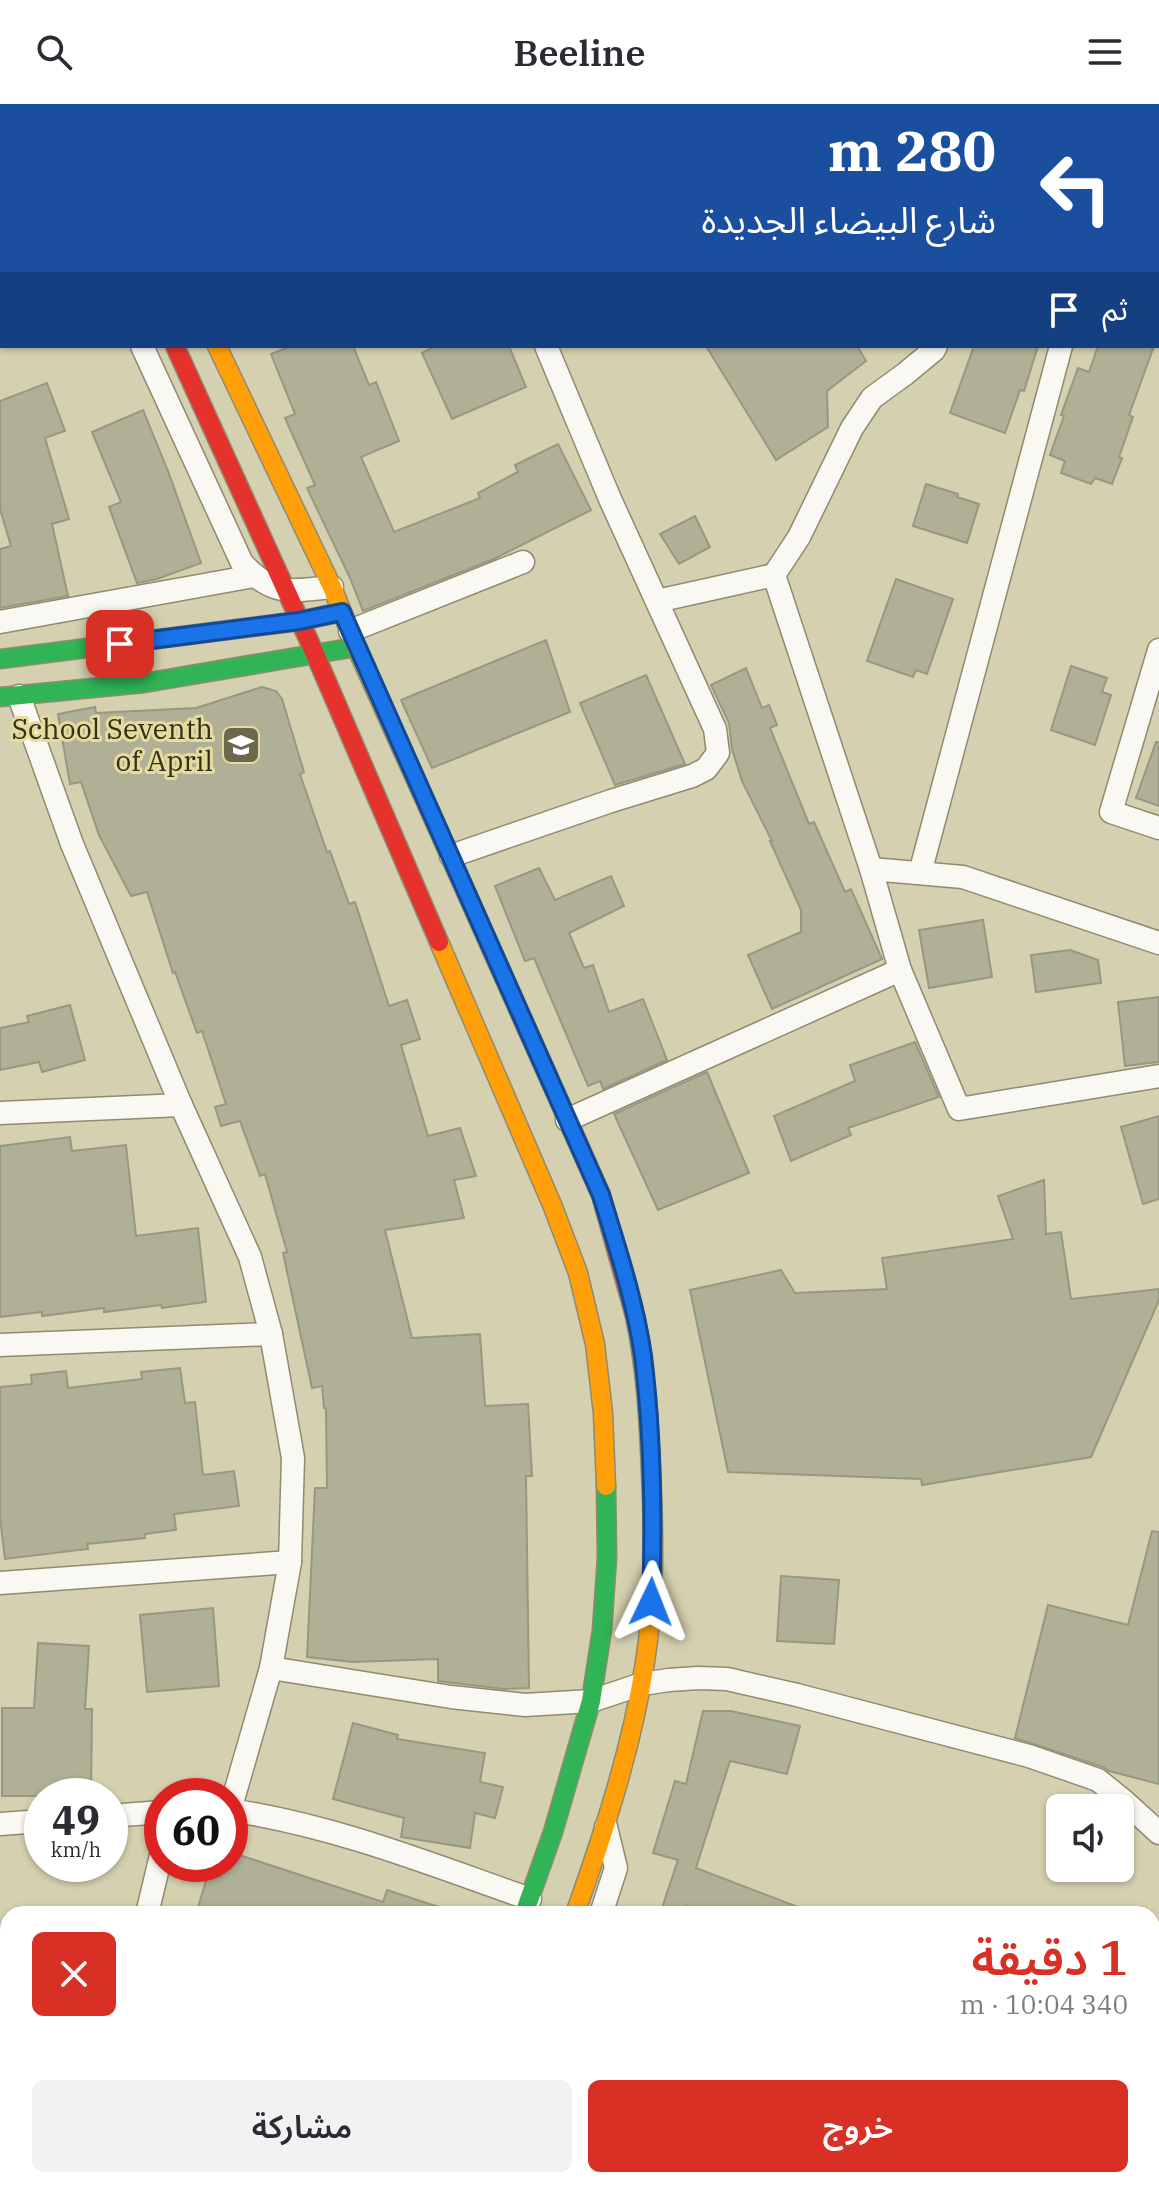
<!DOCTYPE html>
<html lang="ar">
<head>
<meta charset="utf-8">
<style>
  body { margin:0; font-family:"IBM Plex Serif","Noto Sans Arabic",serif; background:#f2f2f3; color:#2b2b33; direction:rtl; height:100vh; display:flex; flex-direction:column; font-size:30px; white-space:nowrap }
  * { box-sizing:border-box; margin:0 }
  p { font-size:26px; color:#7c7c81 }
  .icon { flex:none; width:44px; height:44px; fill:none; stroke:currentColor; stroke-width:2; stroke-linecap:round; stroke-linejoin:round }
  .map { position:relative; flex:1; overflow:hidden; direction:ltr }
  .details { position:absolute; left:0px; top:1802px; width:1160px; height:282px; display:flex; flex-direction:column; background:#fff; border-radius:24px 24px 0 0; box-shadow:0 2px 6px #0004; direction:rtl }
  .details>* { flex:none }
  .banner { position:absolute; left:0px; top:0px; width:1160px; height:244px; box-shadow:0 2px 6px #0004; direction:rtl; background:#1a4fa0; color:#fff; overflow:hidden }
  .fabs { position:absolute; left:1046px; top:1690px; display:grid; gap:16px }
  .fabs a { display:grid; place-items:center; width:88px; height:88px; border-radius:12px; background:#fff; box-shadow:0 2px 6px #0004; font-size:40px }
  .speed { position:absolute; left:24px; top:1674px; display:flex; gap:16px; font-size:40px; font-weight:700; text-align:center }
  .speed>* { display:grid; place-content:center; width:104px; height:104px; border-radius:50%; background:#fff; box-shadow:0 2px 6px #0004; line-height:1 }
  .speed small { font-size:20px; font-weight:400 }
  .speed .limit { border:12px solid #d22; background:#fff; color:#111 }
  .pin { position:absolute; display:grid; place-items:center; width:68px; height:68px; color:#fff; margin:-34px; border-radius:16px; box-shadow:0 4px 12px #0006 }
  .me { position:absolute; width:88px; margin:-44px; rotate:2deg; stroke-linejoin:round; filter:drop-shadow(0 0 6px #0008) }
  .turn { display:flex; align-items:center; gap:28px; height:168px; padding:0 32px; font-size:36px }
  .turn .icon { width:104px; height:104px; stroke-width:2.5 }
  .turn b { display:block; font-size:56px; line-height:68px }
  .then { display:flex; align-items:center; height:76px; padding:0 32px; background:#0003; gap:16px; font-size:30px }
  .round { display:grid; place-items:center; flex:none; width:84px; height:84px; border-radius:12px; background:#f2f2f3 }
  .headline { display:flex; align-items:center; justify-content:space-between; height:136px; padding:0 32px }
  h1 { font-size:48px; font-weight:600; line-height:60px; color:#d93025 }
  .action { display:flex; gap:16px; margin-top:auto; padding:16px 32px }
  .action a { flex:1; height:92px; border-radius:12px; background:#d93025; color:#fff; font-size:32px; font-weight:600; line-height:92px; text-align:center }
  .action a+a { background:#f2f2f3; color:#2b2b33 }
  header { display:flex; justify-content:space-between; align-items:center; height:104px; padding:0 32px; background:#fff; font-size:36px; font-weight:600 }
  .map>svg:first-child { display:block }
</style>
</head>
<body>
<header><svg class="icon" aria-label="menu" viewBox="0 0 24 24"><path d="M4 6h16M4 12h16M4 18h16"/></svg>Beeline<svg class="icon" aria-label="search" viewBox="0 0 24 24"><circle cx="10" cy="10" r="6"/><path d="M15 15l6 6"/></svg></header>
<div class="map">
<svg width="1159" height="2083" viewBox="0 0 1159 2083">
  <rect width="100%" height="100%" fill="#d5d0af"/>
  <!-- building -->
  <g fill="#afb095" stroke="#989880" stroke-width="2">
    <polygon points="291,242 353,242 369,281 376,278 399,337 361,353 394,428 480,394 478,389 518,368 515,361 558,340 591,406 494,455 363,507 350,474 307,384 315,381 285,314 295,310 271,250"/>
    <polygon points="435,242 509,242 526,283 452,315 422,249"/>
    <polygon points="706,242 857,242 866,257 827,287 828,323 776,356"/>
    <polygon points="974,242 1038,242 1024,287 1020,286 1005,329 950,309"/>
    <polygon points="1098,242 1154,242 1129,311 1133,313 1119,353 1122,354 1112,380 1095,374 1091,380 1061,369 1065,357 1050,351 1064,312 1061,311 1078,264 1089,268"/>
    <polygon points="47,279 65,327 45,334 69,415 52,420 68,492 0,504 0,445 11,442 0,405 0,297"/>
    <polygon points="143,306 168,367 201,459 157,475 137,479 109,403 121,398 92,328"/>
    <polygon points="926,380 958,390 957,393 979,400 967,439 913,422"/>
    <polygon points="695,412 710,443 679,460 660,430"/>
    <polygon points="896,475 953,495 927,570 916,566 913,573 867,557"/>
    <polygon points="546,536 570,608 432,664 401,596"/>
    <polygon points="1071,562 1107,574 1102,588 1111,591 1095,641 1051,626"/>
    <polygon points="746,564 762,604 769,601 777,621 770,624 809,720 814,718 845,788 851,785 882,855 772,905 748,851 801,828 801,806 770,737 772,737 742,677 732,645 729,619 711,581"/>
    <polygon points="646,571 685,660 615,681 580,599"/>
    <polygon points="262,583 276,587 282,595 304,668 300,670 327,748 330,747 349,800 355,798 389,902 407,896 420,935 401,941 428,1032 460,1024 476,1072 454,1076 464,1114 385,1126 412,1234 480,1230 485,1302 528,1300 532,1372 526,1372 529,1584 504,1585 438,1577 438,1555 353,1558 307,1553 315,1384 327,1384 326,1304 324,1304 322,1282 312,1284 283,1149 287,1148 265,1070 260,1072 240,1017 221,1022 215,1003 226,1000 202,927 197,929 175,868 173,869 147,788 131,792 99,731 81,678 70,680 58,610 95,603 96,609 196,604"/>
    <polygon points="1156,638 1159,638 1159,702 1136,694"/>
    <polygon points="539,764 555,796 611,772 624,802 569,829 584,864 593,861 609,908 643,895 667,956 603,985 600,977 588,982 534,854 525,857 495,782"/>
    <polygon points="983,816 992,873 929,884 919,826"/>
    <polygon points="1070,846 1098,856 1101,879 1036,888 1031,851"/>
    <polygon points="1159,893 1159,958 1125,962 1118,898"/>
    <polygon points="70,901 85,956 42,968 39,958 0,966 0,924 29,918 27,912"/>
    <polygon points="915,938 939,993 848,1024 851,1031 791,1057 774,1012 855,977 850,961"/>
    <polygon points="707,968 749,1069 658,1106 614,1010"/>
    <polygon points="1159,1012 1159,1095 1143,1100 1121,1023"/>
    <polygon points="70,1033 72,1047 126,1041 136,1132 198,1124 206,1198 162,1204 161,1201 104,1208 104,1204 42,1212 42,1208 0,1213 0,1042"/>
    <polygon points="1044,1076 1046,1130 1061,1128 1071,1195 1159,1185 1159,1196 1091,1353 922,1381 921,1375 728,1368 690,1186 781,1166 795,1189 887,1185 882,1154 1013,1135 998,1092"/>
    <polygon points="180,1264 185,1299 195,1298 203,1371 234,1367 239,1402 174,1410 176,1426 145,1430 145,1434 87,1440 88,1445 5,1455 0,1414 0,1283 32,1280 31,1271 66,1267 68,1284 142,1275 141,1268"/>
    <polygon points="1152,1427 1159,1428 1159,1680 1109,1667 1103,1663 1015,1634 1048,1501 1128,1521"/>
    <polygon points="781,1472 839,1476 834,1540 777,1537"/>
    <polygon points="213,1504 219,1582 147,1588 140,1511"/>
    <polygon points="38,1539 89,1542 85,1605 92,1605 91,1692 2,1692 2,1604 34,1604"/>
    <polygon points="703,1607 731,1607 800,1622 787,1670 730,1657 696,1764 811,1808 810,1810 708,1810 686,1802 683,1810 660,1810 678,1756 653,1749 675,1677 686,1680"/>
    <polygon points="353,1619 398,1631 397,1635 485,1649 480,1678 503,1683 495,1714 475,1709 470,1744 401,1733 404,1714 333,1695"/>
    <polygon points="230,1748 383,1798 387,1786 448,1806 447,1810 196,1810 211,1760 230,1760"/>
  </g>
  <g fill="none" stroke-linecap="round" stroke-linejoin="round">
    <defs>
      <g id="street">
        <polyline points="2,0 3,2"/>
        <polyline points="442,0 443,2"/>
        <polyline points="947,0 948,2"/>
        <polyline points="509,2 513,0"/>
        <path d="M 142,242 L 242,459 C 273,493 290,487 332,483"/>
        <polyline points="774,471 799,433 852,324 872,294 905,270 934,246 936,242"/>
        <polyline points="0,518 254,472"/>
        <polyline points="350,527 523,458"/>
        <polyline points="1159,546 1111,708 1159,724"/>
        <path d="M 19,592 L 72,740 L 181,1001 L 250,1153 L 271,1230 L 293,1354 L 290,1458 L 271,1564 L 230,1706 C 336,1722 430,1760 530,1795"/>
        <polyline points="451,752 611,697 692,672 706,665 718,649 715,625 610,395 546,242"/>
        <polyline points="871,765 963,773 1159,839"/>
        <polyline points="920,769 1061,242"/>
        <polyline points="900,866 959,1005 1159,972"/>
        <polyline points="0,1009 181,1001"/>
        <polyline points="567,1016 900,866 871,765 774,471 657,497"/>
        <polyline points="0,1241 271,1230"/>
        <polyline points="0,1479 290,1458"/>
        <polyline points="271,1564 451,1593 525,1601 591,1597 642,1580 669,1576 698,1574 727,1575 797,1591 1029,1652 1098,1676 1124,1697 1159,1729"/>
        <polyline points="110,1712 162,1708"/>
        <polyline points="0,1720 42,1717"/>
        <polyline points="147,1810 162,1747"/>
        <polyline points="601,1810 616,1764 606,1723"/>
        <polyline points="1152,1919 1159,1893"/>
        <polyline points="199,2081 200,2076"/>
        <polyline points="504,2083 506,2076"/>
      </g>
      <g id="fast">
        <polyline points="118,0 118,2"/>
        <polyline points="0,555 299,517 342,508"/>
        <polyline points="0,593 144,579 356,543"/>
        <polyline points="524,1810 553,1728 591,1597 602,1526 607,1454 606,1382"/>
        <polyline points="425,2083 427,2076"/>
        <polyline points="475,2083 477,2076"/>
      </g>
      <g id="slow">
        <polyline points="217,242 332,483 356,543 429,705"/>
        <polyline points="439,838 553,1103 578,1169 595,1240 603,1309 606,1382"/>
        <path d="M 575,1810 C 604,1728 632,1644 645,1558 C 655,1496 654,1432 651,1369 C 649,1316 646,1264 635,1212"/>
      </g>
      <g id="jam">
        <polyline points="78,0 79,2"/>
        <polyline points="175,242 315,550 439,838"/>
        <polyline points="429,705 601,1091 635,1212"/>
      </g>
    </defs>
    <!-- street casing -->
    <use href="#street" stroke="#8f8b71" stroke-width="25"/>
    <!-- fast casing -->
    <use href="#fast" stroke="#8f8b71" stroke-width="21"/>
    <!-- slow casing -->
    <use href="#slow" stroke="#8f8b71" stroke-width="21"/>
    <!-- jam casing -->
    <use href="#jam" stroke="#8f8b71" stroke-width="21"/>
    <!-- street -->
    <use href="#street" stroke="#f9f8f3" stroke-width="22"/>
    <!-- fast -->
    <use href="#fast" stroke="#30b455" stroke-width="18"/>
    <!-- slow -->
    <use href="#slow" stroke="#ff9f0a" stroke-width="18"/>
    <!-- jam -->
    <use href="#jam" stroke="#e5322d" stroke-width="18"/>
  </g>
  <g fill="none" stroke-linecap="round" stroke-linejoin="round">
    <defs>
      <path id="route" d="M 120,540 L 299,517 L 342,508 L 601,1091 C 617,1143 635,1197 643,1252 C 653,1334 654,1416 651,1498"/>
    </defs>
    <!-- route casing -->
    <use href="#route" stroke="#114b97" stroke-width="20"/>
    <!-- route -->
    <use href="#route" stroke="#1a73e8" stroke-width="14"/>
  </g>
  <!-- icons -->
  <defs>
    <symbol id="school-square" viewBox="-11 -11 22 22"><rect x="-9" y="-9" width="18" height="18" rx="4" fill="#6c684d" stroke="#e5db9f"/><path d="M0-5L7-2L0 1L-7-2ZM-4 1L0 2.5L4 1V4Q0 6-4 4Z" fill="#fff"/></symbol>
  </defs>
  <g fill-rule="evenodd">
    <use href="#school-square" x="219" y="619" width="44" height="44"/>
  </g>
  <g text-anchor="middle" stroke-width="6" stroke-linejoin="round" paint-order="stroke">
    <!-- poi labels -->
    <g font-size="28" fill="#343018" stroke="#e5db9f" text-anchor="end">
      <text x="213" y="635">School Seventh<tspan x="213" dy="32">of April</tspan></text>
    </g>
  </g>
</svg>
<div class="fabs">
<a><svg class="icon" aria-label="sound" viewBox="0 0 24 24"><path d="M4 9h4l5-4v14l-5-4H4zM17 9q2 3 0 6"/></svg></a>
</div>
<div class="speed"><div>49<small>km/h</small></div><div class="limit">60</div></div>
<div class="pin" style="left:120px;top:540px;background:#d93025"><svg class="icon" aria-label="arrive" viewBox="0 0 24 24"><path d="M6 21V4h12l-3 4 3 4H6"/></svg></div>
<svg class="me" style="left:651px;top:1498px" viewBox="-20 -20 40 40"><path d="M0-17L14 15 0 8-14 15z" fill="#1a73e8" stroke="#fff" stroke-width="4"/></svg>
<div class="banner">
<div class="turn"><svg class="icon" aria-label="left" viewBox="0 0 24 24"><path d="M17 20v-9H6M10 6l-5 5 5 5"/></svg><div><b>280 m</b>شارع البيضاء الجديدة</div></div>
<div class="then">ثم<svg class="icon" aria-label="arrive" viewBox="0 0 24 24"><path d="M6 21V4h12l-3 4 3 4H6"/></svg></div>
</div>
<section class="details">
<div class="headline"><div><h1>1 دقيقة</h1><p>340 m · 10:04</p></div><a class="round" style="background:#d93025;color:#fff"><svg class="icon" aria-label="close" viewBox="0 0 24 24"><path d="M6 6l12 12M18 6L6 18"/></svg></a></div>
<div class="action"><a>خروج</a><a>مشاركة</a></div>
</section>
</div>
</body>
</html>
